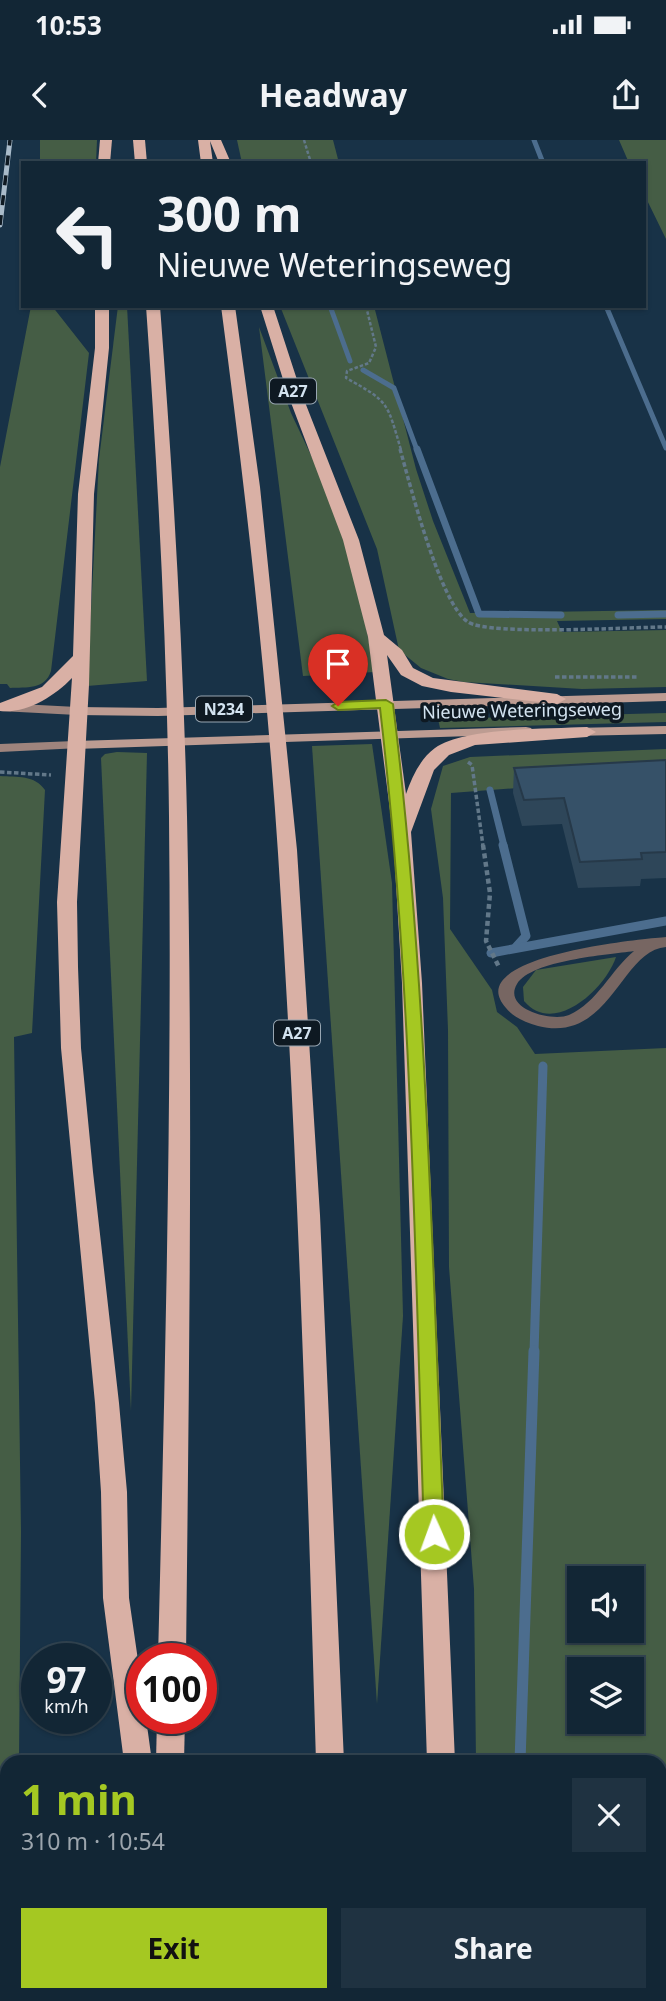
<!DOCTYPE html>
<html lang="en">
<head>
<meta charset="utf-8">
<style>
  body { margin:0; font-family:"Noto Sans",sans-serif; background:#1f3241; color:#f1f3f6; height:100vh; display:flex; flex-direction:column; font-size:26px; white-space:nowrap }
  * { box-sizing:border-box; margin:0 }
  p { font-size:23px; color:#9ca5ad }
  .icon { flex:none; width:38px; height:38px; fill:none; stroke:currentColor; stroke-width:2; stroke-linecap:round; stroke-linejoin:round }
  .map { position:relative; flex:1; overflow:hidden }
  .panel { position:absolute; left:0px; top:1615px; width:667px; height:247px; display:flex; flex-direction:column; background:#122635; border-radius:21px 21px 0 0; box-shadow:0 2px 5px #0004,0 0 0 2px #314350 }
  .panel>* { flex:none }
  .top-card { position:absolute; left:21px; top:21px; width:625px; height:147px; border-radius:0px; box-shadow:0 2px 5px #0004,0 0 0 2px #314350; background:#122635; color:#f1f3f6; overflow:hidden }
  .tools { position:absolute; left:567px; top:1426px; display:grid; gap:14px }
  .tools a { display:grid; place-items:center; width:77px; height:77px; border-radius:0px; background:#122635; box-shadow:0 2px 5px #0004,0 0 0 2px #314350; font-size:35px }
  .speed { position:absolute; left:21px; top:1503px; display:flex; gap:14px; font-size:35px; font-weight:700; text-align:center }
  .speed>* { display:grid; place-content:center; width:91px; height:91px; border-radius:50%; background:#122635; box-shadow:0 2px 5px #0004,0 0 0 2px #314350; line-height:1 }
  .speed small { font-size:18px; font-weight:400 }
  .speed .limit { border:10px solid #d22; background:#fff; color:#111 }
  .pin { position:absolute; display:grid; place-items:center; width:60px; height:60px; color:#fff; margin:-72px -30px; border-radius:50% 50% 50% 0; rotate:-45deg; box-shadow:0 0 7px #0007 }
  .pin .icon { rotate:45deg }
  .me { position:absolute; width:77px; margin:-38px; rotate:358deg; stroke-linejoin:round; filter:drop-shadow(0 0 5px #0008) }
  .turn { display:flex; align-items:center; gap:24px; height:147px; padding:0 21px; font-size:32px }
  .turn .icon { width:91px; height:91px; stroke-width:2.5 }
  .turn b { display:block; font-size:49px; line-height:60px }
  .round { display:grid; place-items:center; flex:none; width:74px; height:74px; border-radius:0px; background:#1f3241 }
  .headline { display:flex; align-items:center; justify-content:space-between; height:119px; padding:0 21px }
  h1 { font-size:42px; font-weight:700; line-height:52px; color:#a5c822 }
  .action { display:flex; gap:14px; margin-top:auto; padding:14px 21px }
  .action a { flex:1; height:80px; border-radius:0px; background:#a5c822; color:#111; font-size:28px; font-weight:700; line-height:80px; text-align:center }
  .action a+a { background:#1f3241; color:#f1f3f6 }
  .status { display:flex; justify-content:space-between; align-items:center; height:49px; padding:0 35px; background:#122635; direction:ltr }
  .status svg { height:19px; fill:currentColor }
  header { display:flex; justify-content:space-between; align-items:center; height:91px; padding:0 21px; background:#122635; font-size:32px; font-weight:700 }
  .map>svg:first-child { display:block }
</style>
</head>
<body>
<div class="status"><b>10:53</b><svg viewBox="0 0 49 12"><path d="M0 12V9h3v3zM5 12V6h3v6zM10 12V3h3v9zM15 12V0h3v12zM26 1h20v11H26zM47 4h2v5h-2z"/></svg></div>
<header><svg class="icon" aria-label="back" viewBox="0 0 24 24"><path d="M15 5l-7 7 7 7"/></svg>Headway<svg class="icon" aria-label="share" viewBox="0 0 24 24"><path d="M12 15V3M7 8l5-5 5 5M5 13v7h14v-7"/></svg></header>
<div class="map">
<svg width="666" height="1861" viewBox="0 0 666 1861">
  <rect width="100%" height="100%" fill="#183247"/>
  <!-- green -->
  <g fill="#455d45" fill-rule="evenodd">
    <polygon points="40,0 97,0 96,23 40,23"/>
    <polygon points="237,0 333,0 339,23 242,23"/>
    <polygon points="619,0 666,0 666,99 644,54 644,23 629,23"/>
    <path d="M 31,166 L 52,166 L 89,213 L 51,531 C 45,550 26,547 10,548 L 7,544 L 0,544 L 0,327 Z"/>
    <polygon points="118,166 127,166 147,541 87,546 99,319"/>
    <polygon points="280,166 374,166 416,329 433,381 470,473 666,470 666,479 557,481 562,492 666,490 666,547 582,549 464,542 448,539 421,528 399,510 377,409"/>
    <polygon points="259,187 291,273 334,364 353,423 375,532 303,536"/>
    <polygon points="666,573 666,582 440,588 438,579"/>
    <polygon points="372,604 392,743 403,1176 377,1564 312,606"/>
    <path d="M 666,609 L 666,637 L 451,653 L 450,789 L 492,850 L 497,872 L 517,887 L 535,914 L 666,908 L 666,1861 L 484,1861 L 484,1855 L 660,1855 L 660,1622 L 476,1622 L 474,1449 L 449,1127 L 448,890 L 443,758 L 431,669 L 443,626 L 470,617 ZM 579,1438 L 632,1438 L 632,1491 L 579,1491 ZM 579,1530 L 632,1530 L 632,1582 L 579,1582 Z"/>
    <polygon points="117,612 147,613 131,1271 101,618 105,614"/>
    <path d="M 0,636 C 17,637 35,635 45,650 L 32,893 L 14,897 L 21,1392 L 19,1622 L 7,1622 L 7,1855 L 16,1855 L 16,1861 L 0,1861 Z"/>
    <path d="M 616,817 C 606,848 554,897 524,861 L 523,847 L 536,830 Z"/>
  </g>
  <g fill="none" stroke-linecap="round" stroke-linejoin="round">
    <!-- stream-far3 -->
    <g stroke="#4c6d8e" stroke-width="5">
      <polyline points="534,0 543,23"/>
      <polyline points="330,166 350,221"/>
      <polyline points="606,166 666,308"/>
      <polyline points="363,230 394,248 417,310"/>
    </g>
    <!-- stream-far2 -->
    <g stroke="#4c6d8e" stroke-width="7">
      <polyline points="417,309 479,474 561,475"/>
      <polyline points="618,475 666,474"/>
      <polyline points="490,650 504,706"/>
    </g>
    <!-- stream-far1 -->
    <g stroke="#4c6d8e" stroke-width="9">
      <polyline points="503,705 526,796 516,807"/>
      <polyline points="491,813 666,781"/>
      <polyline points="534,1213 543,926"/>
    </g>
    <!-- stream -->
    <g stroke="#4c6d8e" stroke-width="11">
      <polyline points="520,1622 534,1211"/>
      <polyline points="527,1855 528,1861"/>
    </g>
    <!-- path-far2 -->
    <g stroke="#627889" stroke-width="2.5" stroke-dasharray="3.5 2" stroke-linecap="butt">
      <polyline points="304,0 311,23"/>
      <path d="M 366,166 L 376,207 L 369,223 L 347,231 L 346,238 C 390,262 387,263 401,310"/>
    </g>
    <!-- path-far1 -->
    <g stroke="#627889" stroke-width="3.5" stroke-dasharray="4.5 2.5" stroke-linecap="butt">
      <path d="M 400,309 C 410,344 440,464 468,482 C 489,496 633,487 666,487"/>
      <polyline points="555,537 637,537"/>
      <polyline points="468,622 472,625 483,706"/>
      <polyline points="0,632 51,635"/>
    </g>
    <!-- path -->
    <polyline stroke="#627889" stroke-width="4.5" stroke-dasharray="5 3.5" stroke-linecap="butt" points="483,705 490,753 486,801 499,827"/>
    <!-- street -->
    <path fill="#776662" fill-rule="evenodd" d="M 666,797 L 666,807 C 621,810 610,904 538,886 C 525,882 514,878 506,868 C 459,816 641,799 666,797 ZM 634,811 C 611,830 597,863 569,875 C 552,882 502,869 517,844 C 532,820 607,815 634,811 Z"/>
    <!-- secondary -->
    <g fill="#9e847d" fill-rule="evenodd">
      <polygon points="0,563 77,567 84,571 77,575 0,571"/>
      <polygon points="75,601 80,602 82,605 80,608 0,612 0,604"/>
    </g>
    <!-- primary -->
    <g fill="#bd9c92" fill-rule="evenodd">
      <polygon points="666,553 666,561 158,576 77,575 70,571 77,567 158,568"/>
      <polygon points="666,586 666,594 572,596 565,592 572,588"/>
      <polygon points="526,587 531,588 533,591 531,594 75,609 68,605 75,601"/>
    </g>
    <!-- highway -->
    <g fill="#d9b0a5" fill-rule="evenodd">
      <polygon points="100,0 112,0 110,23 98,23"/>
      <polygon points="133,0 145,0 147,23 135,23"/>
      <polygon points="198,0 221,0 231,23 219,23 210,1 213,23 201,23"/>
      <path d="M 95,166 L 109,166 L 109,208 L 94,354 L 89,545 L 77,762 L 78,827 L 81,908 L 93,1032 L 119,1263 L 127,1352 L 129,1458 L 142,1548 L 142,1578 L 146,1578 L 152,1622 L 124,1622 L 103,1458 L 101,1352 L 95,1263 L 61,908 L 57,762 L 72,538 C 55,556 26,574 0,571 L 0,563 L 42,547 L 73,516 L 78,354 L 95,208 Z"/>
      <path d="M 146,166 L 160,166 C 173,336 183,505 187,676 C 193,957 189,1238 186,1519 L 158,1519 C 165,1238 172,957 169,676 C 167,506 158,336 146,166 Z"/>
      <path d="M 221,166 L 235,166 L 260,347 L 297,710 L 320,1075 L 344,1622 L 316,1622 C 307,1319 298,1016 278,713 C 266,530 245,348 221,166 Z"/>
      <path d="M 260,166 L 273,166 L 301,252 L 359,400 L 384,495 L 402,510 L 413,528 L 433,538 L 557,554 L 566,559 L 557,564 L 451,552 L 422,546 L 401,535 L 387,515 L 406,654 C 412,637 420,619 435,608 C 465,587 549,589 587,587 L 596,592 L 587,597 L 475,605 L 449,615 L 434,630 L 411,692 L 422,843 L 455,1622 L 427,1622 L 402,843 L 393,694 L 368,497 L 343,400 L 287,252 Z"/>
      <polygon points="157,1578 185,1578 184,1622 156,1622"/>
      <rect x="150" y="1855" width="30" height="6"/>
      <polygon points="323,1855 353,1855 354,1861 324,1861"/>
      <rect x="432" y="1855" width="30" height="6"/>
    </g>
    <defs>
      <polyline id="rail" points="0,85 10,0"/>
    </defs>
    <!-- rail casing -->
    <use href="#rail" stroke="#a9bbca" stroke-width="5"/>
    <!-- rail -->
    <use href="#rail" stroke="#0e1922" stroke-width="3.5" stroke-dasharray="10" stroke-linecap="butt"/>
  </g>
  <!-- wall -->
  <polygon fill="#2e4659" points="666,620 666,738 641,739 640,746 578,748 562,684 522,686 513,653 514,628"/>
  <!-- building -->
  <polygon fill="#365168" stroke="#263949" stroke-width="2" points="666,620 666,712 641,713 642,719 580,722 564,658 524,660 514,628"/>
  <!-- route -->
  <path fill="#a5c822" stroke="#6b8216" stroke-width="2" d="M 386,560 L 393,564 C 427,839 432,1117 444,1394 L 441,1400 L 434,1402 L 427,1400 L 424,1394 C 415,1118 412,842 380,568 L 338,570 L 332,566 L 338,562 Z"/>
  <g text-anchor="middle" stroke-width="7" stroke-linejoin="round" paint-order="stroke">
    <!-- shield labels -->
    <g fill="#0e1922" stroke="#98a6b2" stroke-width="2">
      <rect x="270" y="238.5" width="46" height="25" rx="5"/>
      <rect x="196" y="556.5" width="56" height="25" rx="5"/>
      <rect x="274" y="880.5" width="46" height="25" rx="5"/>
    </g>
    <g font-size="16" font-weight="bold" fill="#d3e3f0">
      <text x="293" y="257">A27</text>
      <text x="224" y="575">N234</text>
      <text x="297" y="899">A27</text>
    </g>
    <!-- street labels -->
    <g font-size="18" fill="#d3e3f0" stroke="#0e1922">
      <text transform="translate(522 571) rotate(-1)" y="6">Nieuwe Weteringseweg</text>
    </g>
  </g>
</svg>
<div class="tools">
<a><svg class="icon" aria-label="sound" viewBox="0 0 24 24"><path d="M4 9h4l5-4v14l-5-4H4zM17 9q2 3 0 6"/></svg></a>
<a><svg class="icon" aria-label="layers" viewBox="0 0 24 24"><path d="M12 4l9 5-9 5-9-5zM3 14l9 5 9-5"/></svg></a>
</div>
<div class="speed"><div>97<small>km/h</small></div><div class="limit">100</div></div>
<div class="pin" style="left:338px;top:566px;background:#d93025"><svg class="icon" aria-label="arrive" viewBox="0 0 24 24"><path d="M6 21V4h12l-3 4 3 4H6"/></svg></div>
<svg class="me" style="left:434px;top:1394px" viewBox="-20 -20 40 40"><circle r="17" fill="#a5c822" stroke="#fff" stroke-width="3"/><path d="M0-11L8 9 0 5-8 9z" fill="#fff"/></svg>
<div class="top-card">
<div class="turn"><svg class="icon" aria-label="left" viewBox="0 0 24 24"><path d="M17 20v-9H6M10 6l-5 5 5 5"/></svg><div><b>300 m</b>Nieuwe Weteringseweg</div></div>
</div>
<section class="panel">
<div class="headline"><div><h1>1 min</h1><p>310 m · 10:54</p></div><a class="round"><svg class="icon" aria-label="close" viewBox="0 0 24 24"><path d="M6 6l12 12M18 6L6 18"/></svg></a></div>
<div class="action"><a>Exit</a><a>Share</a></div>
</section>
</div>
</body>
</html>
